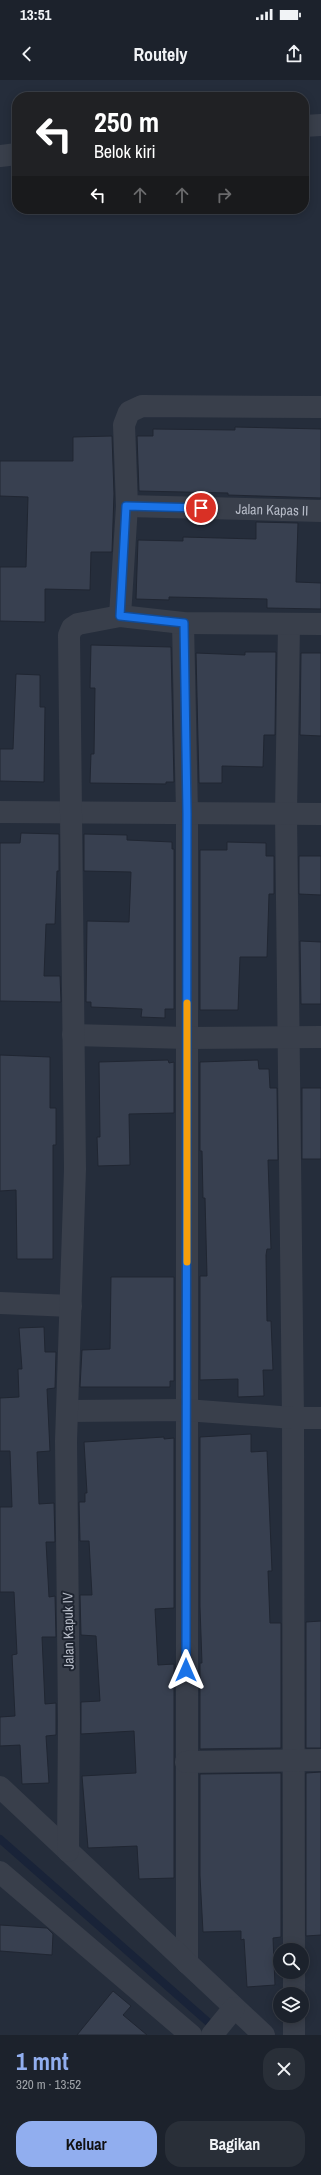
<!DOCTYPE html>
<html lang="id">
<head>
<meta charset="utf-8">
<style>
  body { margin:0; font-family:"Archivo Narrow",sans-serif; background:#292f38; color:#f1f3f6; height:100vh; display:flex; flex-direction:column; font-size:15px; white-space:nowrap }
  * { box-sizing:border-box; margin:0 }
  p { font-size:13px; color:#a0a4a9 }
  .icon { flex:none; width:22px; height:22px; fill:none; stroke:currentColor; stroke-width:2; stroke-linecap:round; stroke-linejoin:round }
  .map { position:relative; height:1955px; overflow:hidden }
  .sheet { display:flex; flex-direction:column; background:#1c222c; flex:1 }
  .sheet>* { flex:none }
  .guide { position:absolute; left:12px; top:12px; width:297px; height:122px; border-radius:16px; box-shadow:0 2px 10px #0003,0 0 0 1px #3a3f48; background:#202124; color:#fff; overflow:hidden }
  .fabs { position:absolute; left:273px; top:1863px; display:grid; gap:8px }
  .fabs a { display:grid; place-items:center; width:36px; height:36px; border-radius:50%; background:#1c222c; box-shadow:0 2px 10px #0003,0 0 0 1px #3a3f48; font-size:20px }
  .pin { position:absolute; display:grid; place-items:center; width:34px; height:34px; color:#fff; margin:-17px; border:2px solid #fff; border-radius:50%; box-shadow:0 1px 4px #0007 }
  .me { position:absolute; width:44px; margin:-22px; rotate:0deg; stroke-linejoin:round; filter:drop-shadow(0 0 3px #0008) }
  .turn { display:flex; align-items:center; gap:14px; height:84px; padding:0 16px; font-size:18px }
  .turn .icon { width:52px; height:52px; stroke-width:2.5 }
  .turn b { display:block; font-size:28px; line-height:34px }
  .lanes { display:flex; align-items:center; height:38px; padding:0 16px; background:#0003; justify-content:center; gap:20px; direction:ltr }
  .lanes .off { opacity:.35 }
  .round { display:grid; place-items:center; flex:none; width:42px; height:42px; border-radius:16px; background:#292f38 }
  .head { display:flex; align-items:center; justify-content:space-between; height:68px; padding:0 16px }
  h1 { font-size:24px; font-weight:700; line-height:30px; color:#91aeef }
  .button { display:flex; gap:8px; margin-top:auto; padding:8px 16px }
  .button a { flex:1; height:46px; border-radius:16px; background:#91aeef; color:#111; font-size:16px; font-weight:700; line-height:46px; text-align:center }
  .button a+a { background:#292f38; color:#f1f3f6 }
  .status { display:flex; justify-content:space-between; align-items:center; height:28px; padding:0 20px; background:#1c222c; direction:ltr }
  .status svg { height:11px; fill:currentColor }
  header { display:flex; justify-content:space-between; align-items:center; height:52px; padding:0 16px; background:#1c222c; font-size:18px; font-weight:700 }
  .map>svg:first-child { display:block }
</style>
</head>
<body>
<div class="status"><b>13:51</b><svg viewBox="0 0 49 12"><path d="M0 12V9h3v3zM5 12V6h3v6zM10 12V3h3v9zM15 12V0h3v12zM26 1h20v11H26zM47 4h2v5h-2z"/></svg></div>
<header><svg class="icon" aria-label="back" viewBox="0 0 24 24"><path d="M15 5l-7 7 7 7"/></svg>Routely<svg class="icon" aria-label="share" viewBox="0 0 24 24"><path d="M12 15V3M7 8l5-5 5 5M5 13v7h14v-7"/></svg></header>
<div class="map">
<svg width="321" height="1955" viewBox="0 0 321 1955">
  <rect width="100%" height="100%" fill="#252d3b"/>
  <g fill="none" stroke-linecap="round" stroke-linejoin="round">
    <!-- stream -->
    <polyline stroke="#192338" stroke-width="8" points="0,1759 216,1949"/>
  </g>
  <!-- building -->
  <g fill="#384050" stroke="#202632">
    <polygon points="235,347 321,349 321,418 228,415 228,413 139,411 137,356 153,356 153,349 235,350"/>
    <polygon points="112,356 114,414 112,472 91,472 90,510 45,509 45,542 0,541 0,487 26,487 28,417 0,416 0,381 73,381 73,357"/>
    <polygon points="256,442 298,443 296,502 321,503 321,529 267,528 267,519 169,517 169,520 136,519 138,460 183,461 183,457 256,459"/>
    <polygon points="91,565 171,567 174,702 166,702 166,704 90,703 91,674 94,674 95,608 90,608"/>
    <polygon points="245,572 276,572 275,655 264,655 263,687 222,686 222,703 199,703 196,573 245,575"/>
    <polygon points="301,573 321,573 321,656 300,655"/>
    <polygon points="16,594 40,595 40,627 45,627 44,702 0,701 0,669 13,669"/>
    <polygon points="21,753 59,754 59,791 57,791 55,844 46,844 44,896 60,896 61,922 0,921 0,763 20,763"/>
    <polygon points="84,754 127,755 127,760 172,762 172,769 174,769 174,929 165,929 165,938 141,937 142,929 91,927 91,922 86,922 87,841 129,842 131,792 84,791"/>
    <polygon points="227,762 266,763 266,776 274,776 274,814 269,814 267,877 240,877 238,930 200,930 200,770 227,770"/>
    <polygon points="299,776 321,776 321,815 299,814"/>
    <polygon points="300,861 321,862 321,924 301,924"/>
    <polygon points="0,975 50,977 50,1028 56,1028 56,1065 53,1065 53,1179 17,1179 16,1110 0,1111"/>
    <polygon points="168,980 169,983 174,982 174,1033 129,1034 130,1085 98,1086 97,1057 100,1057 99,982"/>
    <polygon points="258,980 259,989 269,989 270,1008 277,1008 278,1080 268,1080 271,1169 267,1169 266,1175 267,1241 271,1241 273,1290 263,1290 264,1316 238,1317 238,1299 200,1300 200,1196 207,1196 205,1118 203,1118 202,1071 200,1071 200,982"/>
    <rect x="302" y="1008" width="19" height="71"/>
    <polygon points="111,1197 174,1197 174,1301 170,1301 170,1307 80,1307 82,1270 110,1269"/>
    <polygon points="44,1247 45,1272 56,1272 55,1308 47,1309 50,1371 37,1372 39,1424 54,1423 55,1462 46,1462 49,1517 55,1516 56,1557 42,1557 45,1624 56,1623 56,1655 46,1656 49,1703 22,1704 20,1665 0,1666 0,1637 15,1636 12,1575 17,1574 14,1512 0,1512 0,1427 12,1427 10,1371 0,1371 0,1318 19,1317 18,1289 22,1289 19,1248"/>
    <polygon points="251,1354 251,1372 267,1371 272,1491 268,1491 270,1543 281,1543 281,1668 200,1669 200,1583 202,1583 200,1527 200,1357"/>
    <polygon points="164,1357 164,1359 174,1358 174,1528 155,1529 158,1585 174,1584 174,1798 139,1799 137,1766 88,1768 82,1696 136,1693 134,1651 81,1654 81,1622 100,1621 96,1556 81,1555 80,1515 92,1515 89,1461 80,1461 79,1422 85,1422 85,1413 87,1413 84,1362"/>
    <polygon points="321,1541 321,1668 306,1668 306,1542"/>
    <polygon points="321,1692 321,1855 306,1856 306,1693"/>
    <polygon points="281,1693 281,1857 273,1858 275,1905 247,1907 244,1859 241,1860 241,1851 203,1852 200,1796 200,1694"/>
    <polygon points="0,1845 47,1848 53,1854 52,1875 0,1871"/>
    <polygon points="113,1911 131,1926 123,1935 147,1955 77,1955"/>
  </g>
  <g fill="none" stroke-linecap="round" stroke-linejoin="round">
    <!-- minor -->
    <g stroke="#393f4b" stroke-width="22">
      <polyline points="304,46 321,45"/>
      <polyline points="0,76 17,74"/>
      <path id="s1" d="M 127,426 L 321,431"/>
      <polyline points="120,536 127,426 124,345 129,332 142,326 321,327"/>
      <polyline points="183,543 187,733 187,1883"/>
      <polyline points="289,544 286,734 293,1338 294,1870"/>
      <polyline points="0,732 321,734"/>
      <polyline points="73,955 187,958 321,957"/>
      <polyline points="0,1223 71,1226"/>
      <polyline points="68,1331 186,1330 293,1338 321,1338"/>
      <polyline points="186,1682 321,1680"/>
      <polyline points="0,1707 264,1955"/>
      <polyline points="68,1771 69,1641 66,1361 75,1089 69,555 72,548 78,544 120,536 183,543 321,544"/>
      <polyline points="0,1792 191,1955"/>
      <polyline points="294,1892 294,1914"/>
      <polyline points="212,1955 234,1928"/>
      <polyline points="294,1955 294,1936"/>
    </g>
  </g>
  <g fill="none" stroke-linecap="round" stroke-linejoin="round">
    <defs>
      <polyline id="route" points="186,1590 187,733 184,543 120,536 126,426 201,428"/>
    </defs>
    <!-- route casing -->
    <use href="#route" stroke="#114b97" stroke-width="10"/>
    <!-- route -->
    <use href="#route" stroke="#1a73e8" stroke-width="7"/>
    <!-- slow -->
    <polyline stroke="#f59e0b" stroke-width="7" points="187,1182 187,923"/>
  </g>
  <g text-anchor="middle" stroke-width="4" stroke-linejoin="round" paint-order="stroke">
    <!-- street labels -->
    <g font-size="14" fill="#b5bac6" stroke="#1e2430">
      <text dy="5" stroke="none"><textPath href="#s1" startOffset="145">Jalan Kapas II</textPath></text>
      <text transform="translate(68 1551) rotate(-91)" y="5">Jalan Kapuk IV</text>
    </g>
  </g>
</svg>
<div class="fabs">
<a><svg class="icon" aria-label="search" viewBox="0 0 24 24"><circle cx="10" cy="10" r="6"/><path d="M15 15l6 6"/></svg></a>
<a><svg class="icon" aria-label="layers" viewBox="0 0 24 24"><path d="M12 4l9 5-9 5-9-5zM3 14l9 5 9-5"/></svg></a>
</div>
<div class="pin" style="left:201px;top:428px;background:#d93025"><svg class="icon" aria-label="arrive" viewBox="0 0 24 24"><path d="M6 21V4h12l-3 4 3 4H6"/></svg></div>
<svg class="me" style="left:186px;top:1590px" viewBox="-20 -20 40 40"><path d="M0-17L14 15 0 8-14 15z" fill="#1a73e8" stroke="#fff" stroke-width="4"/></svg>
<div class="guide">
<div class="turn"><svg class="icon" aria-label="left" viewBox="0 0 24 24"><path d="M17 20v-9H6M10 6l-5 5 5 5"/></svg><div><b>250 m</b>Belok kiri</div></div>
<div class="lanes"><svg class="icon" aria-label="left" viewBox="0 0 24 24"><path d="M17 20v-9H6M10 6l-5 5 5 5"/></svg><svg class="icon off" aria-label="ahead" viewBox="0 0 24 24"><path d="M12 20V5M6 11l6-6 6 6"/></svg><svg class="icon off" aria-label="ahead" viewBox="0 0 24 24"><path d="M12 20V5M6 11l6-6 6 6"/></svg><svg class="icon off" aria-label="right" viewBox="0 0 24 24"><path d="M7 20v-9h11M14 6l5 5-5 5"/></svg></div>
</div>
</div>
<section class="sheet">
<div class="head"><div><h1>1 mnt</h1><p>320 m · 13:52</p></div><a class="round"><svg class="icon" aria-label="close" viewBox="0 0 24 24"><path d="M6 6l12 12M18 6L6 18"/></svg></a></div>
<div class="button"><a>Keluar</a><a>Bagikan</a></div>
</section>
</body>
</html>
